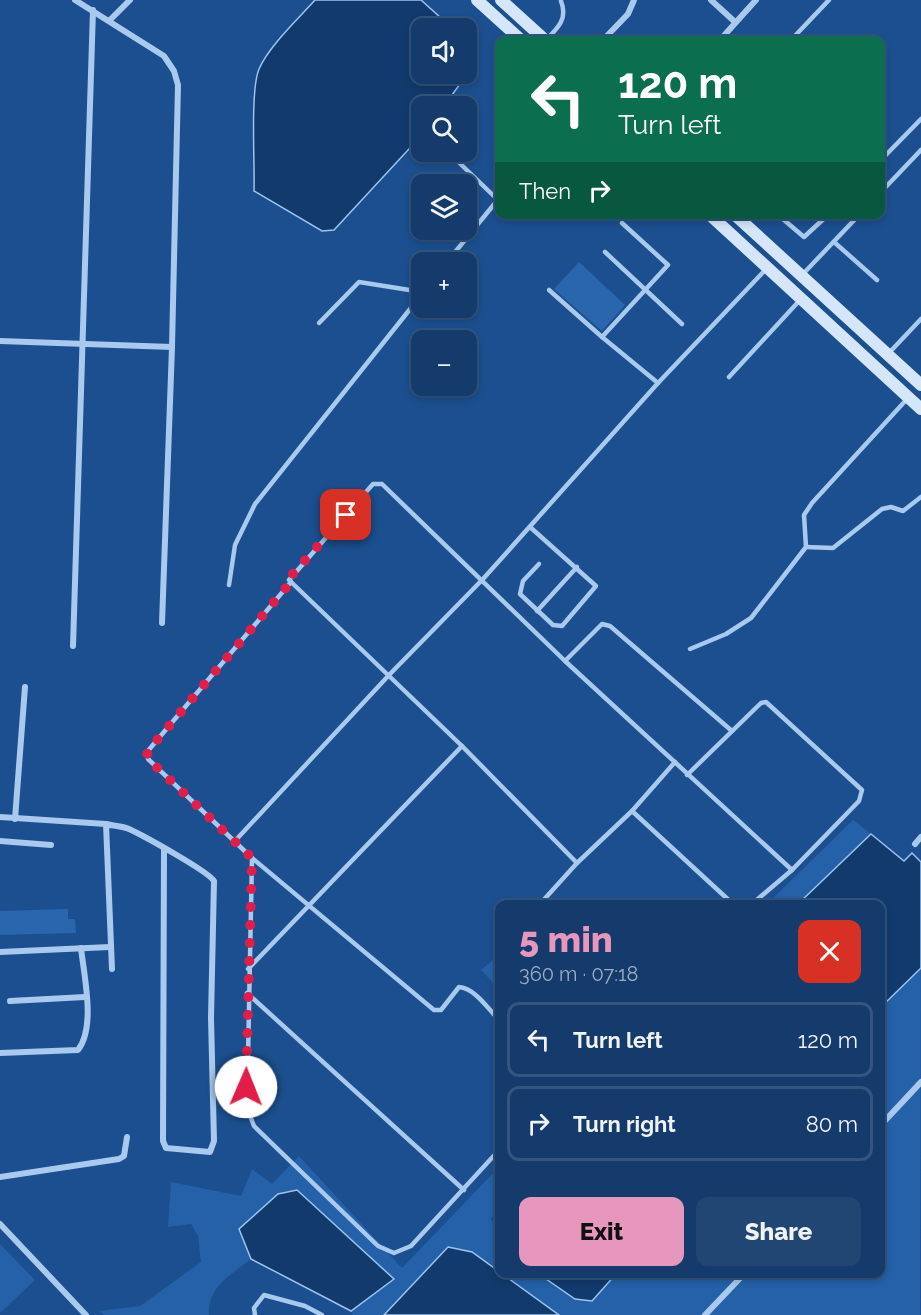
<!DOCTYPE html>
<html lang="en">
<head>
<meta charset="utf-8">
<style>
  body { margin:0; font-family:Raleway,sans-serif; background:#214673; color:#f1f3f6; height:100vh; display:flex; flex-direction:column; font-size:22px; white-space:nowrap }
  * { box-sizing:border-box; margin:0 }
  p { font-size:20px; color:#9dadc1 }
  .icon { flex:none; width:33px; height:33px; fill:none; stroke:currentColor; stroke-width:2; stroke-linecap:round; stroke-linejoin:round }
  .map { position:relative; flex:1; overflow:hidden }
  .panel { position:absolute; left:495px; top:900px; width:390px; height:378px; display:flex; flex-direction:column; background:#143b6b; border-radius:12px; box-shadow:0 3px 9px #0003,0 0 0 2px #33557e }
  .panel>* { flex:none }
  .hud { position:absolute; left:495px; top:36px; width:390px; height:183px; border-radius:12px; box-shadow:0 3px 9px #0003,0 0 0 2px #33557e; background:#0b6e4f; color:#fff; overflow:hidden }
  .tools { position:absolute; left:411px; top:18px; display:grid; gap:12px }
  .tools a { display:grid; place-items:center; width:66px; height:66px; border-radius:12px; background:#143b6b; box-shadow:0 3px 9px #0003,0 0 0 2px #33557e; font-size:30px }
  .pin { position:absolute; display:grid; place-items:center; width:51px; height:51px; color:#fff; margin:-26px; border-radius:12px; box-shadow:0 3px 9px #0006 }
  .me { position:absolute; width:66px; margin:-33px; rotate:1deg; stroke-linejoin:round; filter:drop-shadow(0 0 4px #0008) }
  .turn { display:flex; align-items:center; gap:21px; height:126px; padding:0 24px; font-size:27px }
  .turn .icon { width:78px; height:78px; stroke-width:2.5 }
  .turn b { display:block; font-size:42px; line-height:51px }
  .then { display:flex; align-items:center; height:57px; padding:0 24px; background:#0003; gap:12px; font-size:22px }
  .round { display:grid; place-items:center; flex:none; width:63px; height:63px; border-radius:12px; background:#214673 }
  .head { display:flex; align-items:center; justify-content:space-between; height:102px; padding:0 24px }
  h1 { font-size:36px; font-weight:800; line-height:45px; color:#e797bd }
  .cta { display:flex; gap:12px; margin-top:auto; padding:12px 24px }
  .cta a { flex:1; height:69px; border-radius:12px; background:#e797bd; color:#111; font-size:24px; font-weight:800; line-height:69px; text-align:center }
  .cta a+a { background:#214673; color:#f1f3f6 }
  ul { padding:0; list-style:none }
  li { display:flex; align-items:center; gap:18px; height:75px; margin:0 12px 9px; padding:0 12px; border:3px solid #33557e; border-radius:12px }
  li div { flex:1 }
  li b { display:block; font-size:22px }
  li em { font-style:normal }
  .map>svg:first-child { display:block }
</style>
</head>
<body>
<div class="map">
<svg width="921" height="1315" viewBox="0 0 921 1315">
  <rect width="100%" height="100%" fill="#1b4f8f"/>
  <!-- green -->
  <g fill="#2461a8">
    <polygon points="853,820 871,834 798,904 767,904"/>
    <polygon points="499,955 499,989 481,970"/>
    <polygon points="921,968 920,1315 559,1315 502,1274 539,1274 551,1283 592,1301 616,1274 880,1274 881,1007"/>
    <path d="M 299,1156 L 402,1268 L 499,1167 L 499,1210 L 491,1219 L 499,1235 L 499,1272 L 472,1252 L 448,1247 L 384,1315 L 353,1315 L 351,1311 L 394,1279 L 239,1229 L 251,1259 C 231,1275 207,1287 209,1315 L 104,1315 L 99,1311 L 140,1306 L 201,1262 L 198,1236 L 191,1224 L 168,1227 L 171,1182 L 241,1196 L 252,1169 L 272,1184 Z"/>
    <polygon points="0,1244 35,1280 0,1313"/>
  </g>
  <!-- water -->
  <g fill="#123a6d" stroke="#9cc4f0" stroke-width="1.5">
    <path d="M 315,0 L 421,0 L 452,28 L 422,28 L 422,74 L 463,74 L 460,84 L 444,106 L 422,106 L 421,136 L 334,230 L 322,231 L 254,191 C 255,164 250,91 259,69 C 269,46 298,19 315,0 Z"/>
    <polygon points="871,834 904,861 912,853 921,862 921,968 881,1007 880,904 798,904"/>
    <polygon points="297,1190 394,1279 351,1311 251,1259 239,1229 278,1194"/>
    <polygon points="448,1247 472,1252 559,1315 384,1315"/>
    <polygon points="539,1274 616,1274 592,1301 575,1299"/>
  </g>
  <!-- building -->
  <g fill="#2a66ad">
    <polygon points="579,262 625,305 602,331 554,289"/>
    <polygon points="68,909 68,919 75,919 76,933 0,935 0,911"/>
  </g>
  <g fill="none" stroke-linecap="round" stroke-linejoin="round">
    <!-- lane -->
    <g stroke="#a9c9ee" stroke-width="4.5">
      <path d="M 546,40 C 558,28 568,19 561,1"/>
      <polyline points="791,40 829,0"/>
      <polyline points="448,152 497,199"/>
      <polyline points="880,161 921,119"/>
      <polyline points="880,193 921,150"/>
      <polyline points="777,214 804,237 829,214"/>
      <polyline points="622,223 668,265 602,337 658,383"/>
      <polyline points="834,242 877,280"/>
      <polyline points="605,252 682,324"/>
      <polyline points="447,262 500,197"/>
      <polyline points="802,275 860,214"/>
      <polyline points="549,290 602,337"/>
      <polyline points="319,323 359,282 422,292"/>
      <polyline points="888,354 921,319"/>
      <polyline points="729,377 800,300"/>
      <polyline points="530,527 596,586 562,626 553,625 520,594 523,581 539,564"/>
      <polyline points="806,547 833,548 882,509 891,507 903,511 921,497"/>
      <polyline points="291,582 147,752 148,759 252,858 247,1108 254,1126 378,1246 394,1253 411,1246 500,1149"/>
      <polyline points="229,585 235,545 255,504 422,294"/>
      <polyline points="537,611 577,567"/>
      <polyline points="690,649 726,634 751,618 806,547 804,515 812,503 907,399"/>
      <polyline points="565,661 602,624 610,626 732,731"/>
      <polyline points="462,746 289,580 373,484 382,484 565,661 792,870"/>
      <polyline points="687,775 761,703 766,702 862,790 859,801 792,870 752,904"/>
      <polyline points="632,811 733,904"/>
      <polyline points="234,842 390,674 483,579 658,383 767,268"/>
      <path d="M 252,858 L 434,1010 L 441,1010 L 459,987 C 475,988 489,1010 500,1021"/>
      <polyline points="540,904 577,863"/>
      <polyline points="248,969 462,746 577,863 632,811 675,762"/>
      <polyline points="247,993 464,1190"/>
      <polyline points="255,1315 254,1308 264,1295 305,1306 322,1315"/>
    </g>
    <!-- street -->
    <g stroke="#a9c9ee" stroke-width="6">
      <polyline points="75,0 164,56 174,71 178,85 172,347 162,623"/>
      <polyline points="711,0 735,22"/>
      <polyline points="110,20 130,0"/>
      <polyline points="603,40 628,14 634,0"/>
      <polyline points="720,40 756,0"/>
      <polyline points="0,341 172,347"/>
      <polyline points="73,646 93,10"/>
      <polyline points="0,817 106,824"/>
      <polyline points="15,819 25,687"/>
      <polyline points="0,841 51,845"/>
      <polyline points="915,844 921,837"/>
      <polyline points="0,952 110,947"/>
      <path d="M 112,969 L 106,824 C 113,826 122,826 129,829 C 142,835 208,871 214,881 L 211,1018 L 214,1141 L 210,1152 L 166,1148 L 163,1141 L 164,849"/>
      <polyline points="10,1001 85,997"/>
      <path d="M 0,1053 L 78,1050 C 96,1027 84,976 81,948"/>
      <polyline points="880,1126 921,1082"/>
      <polyline points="0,1177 119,1159 124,1156 127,1137"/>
      <polyline points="0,1224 86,1315"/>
      <polyline points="705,1315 744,1274"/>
    </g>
    <!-- secondary -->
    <g stroke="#d6e6fa" stroke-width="12">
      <polyline points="477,0 521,40"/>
      <polyline points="501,0 545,40"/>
      <polyline points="709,214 921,409"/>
      <polyline points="734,214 921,385"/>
    </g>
  </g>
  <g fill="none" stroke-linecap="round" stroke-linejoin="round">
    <!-- route -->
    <polyline stroke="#e11d48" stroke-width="10" stroke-dasharray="0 18" points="246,1087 252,858 148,759 147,752 291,582 290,577 346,515"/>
  </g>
</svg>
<div class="tools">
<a><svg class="icon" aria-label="sound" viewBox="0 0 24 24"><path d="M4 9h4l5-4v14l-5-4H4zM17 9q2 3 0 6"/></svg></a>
<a><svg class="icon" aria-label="search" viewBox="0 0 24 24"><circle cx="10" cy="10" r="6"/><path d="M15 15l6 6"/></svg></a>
<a><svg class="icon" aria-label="layers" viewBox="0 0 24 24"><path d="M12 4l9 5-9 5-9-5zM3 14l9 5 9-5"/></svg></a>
<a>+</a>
<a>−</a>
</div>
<div class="pin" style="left:346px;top:515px;background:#d93025"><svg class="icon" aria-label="arrive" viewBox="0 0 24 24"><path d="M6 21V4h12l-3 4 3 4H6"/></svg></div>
<svg class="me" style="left:246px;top:1087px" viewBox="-20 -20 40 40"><circle r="19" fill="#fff"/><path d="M0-13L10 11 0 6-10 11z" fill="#e11d48"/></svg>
<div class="hud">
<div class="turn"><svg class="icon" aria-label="left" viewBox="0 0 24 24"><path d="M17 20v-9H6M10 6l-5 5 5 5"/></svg><div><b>120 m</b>Turn left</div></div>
<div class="then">Then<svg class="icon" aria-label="right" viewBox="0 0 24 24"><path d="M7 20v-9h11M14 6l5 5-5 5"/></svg></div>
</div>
<section class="panel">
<div class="head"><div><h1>5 min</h1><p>360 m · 07:18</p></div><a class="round" style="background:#d93025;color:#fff"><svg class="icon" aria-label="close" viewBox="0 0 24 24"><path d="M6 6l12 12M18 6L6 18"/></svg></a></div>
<ul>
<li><svg class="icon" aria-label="left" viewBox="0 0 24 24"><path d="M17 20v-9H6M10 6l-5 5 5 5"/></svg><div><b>Turn left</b></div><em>120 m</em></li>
<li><svg class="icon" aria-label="right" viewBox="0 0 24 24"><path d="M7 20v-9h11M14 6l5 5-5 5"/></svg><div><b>Turn right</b></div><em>80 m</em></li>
</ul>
<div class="cta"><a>Exit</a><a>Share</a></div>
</section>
</div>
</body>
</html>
